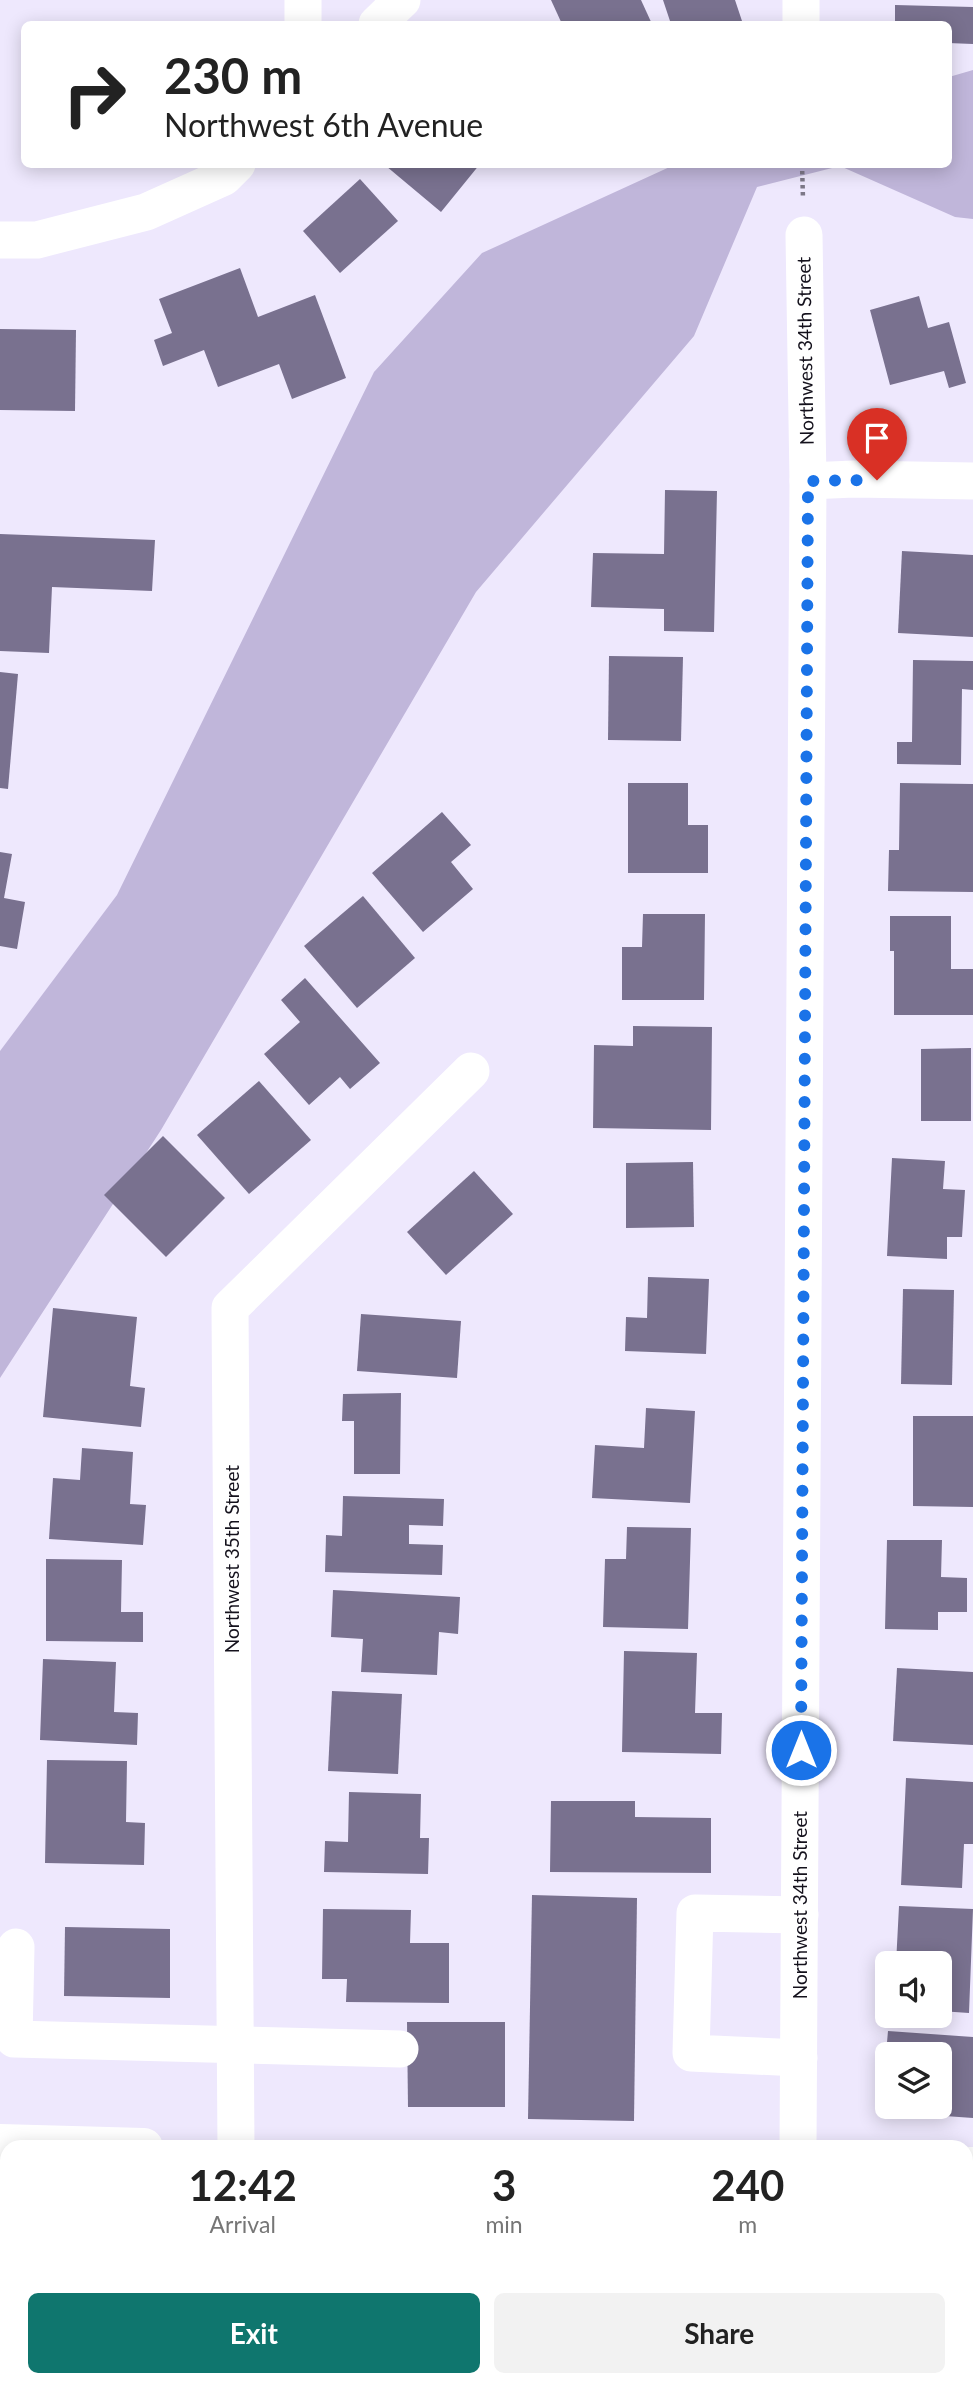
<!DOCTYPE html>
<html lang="en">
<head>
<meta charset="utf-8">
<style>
  body { margin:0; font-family:Lato,sans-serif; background:#f2f2f2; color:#222; height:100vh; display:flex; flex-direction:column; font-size:26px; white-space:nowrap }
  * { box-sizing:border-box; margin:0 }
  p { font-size:23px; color:#767676 }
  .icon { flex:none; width:38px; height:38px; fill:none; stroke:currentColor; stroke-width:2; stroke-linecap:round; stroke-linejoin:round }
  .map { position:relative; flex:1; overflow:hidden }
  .drawer { position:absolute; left:0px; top:2140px; width:973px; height:247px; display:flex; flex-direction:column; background:#fff; border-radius:21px 21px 0 0; box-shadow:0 4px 18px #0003 }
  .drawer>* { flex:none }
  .banner { position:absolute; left:21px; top:21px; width:931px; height:147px; border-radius:10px; box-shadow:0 4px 18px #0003; background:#fff; color:#222; overflow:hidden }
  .buttons { position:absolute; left:875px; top:1951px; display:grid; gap:14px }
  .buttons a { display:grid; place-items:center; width:77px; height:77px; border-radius:10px; background:#fff; box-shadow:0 4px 18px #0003; font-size:35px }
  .pin { position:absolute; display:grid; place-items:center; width:60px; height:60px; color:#fff; margin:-72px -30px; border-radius:50% 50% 50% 0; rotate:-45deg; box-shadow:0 0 7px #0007 }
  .pin .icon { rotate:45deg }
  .me { position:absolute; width:77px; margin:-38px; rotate:0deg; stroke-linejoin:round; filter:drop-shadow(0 0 5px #0008) }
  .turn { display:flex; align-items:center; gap:24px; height:147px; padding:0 28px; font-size:32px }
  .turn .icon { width:91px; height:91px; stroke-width:2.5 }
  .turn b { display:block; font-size:49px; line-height:60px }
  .eta { display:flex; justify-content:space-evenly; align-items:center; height:119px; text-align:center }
  .eta b { font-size:42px; font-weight:700; line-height:49px }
  .button { display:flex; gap:14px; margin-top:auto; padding:14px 28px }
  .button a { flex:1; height:80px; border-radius:10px; background:#0f766e; color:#fff; font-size:28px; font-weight:700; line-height:80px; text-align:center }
  .button a+a { background:#f2f2f2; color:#222 }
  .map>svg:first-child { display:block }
</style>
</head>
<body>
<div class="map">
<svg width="973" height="2386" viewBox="0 0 973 2386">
  <rect width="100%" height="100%" fill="#eee8fd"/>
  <!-- water -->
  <polygon fill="#c0b6da" points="973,70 973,219 955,217 840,166 757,187 694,336 476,592 161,1130 0,1378 0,1051 117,895 374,372 482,253 674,165 948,164 949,77"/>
  <!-- building -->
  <g fill="#79718f">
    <polygon points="551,0 641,0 652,24 562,24"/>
    <polygon points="663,0 735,0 742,21 731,24 671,24"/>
    <polygon points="895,5 973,7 973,44 948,43 948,24 895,24"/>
    <polygon points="387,164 480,164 441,212 386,166"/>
    <polygon points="360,179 398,221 340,273 303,231"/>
    <polygon points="240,268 258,317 315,295 346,378 292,399 279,364 218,387 204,350 163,366 154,340 172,333 159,299"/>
    <polygon points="919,296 928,328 949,322 966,383 949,388 944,371 890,385 870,310"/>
    <polygon points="0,329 76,330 75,411 0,410"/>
    <polygon points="665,490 717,491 714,632 664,631 664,609 591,607 593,553 664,554"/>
    <polygon points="0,534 155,540 152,591 52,587 49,653 0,651"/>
    <polygon points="902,551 973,555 973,637 898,633"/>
    <polygon points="609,656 683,657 681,741 608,740"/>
    <polygon points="913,660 973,661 973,690 962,689 961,765 897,764 897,742 912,742"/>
    <polygon points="0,672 18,674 8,789 0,788"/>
    <polygon points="628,783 688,783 688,825 708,825 708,873 628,873"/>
    <polygon points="900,783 973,784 973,892 888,891 889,850 899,850"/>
    <polygon points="442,812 471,845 451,862 473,889 423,932 372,873"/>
    <polygon points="0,852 12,854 4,898 25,902 17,949 0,946"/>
    <polygon points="363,896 415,958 357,1008 304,946"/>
    <polygon points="643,914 705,914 704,1000 622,1000 622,947 642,947"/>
    <polygon points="890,916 951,916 951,969 973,969 973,1015 894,1015 894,951 890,951"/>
    <polygon points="305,978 380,1063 350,1089 340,1077 309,1105 264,1054 300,1022 281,1000"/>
    <polygon points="633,1026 712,1027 711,1130 593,1128 594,1045 633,1046"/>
    <polygon points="971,1048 971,1121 921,1121 921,1049"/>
    <polygon points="259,1081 311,1140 249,1194 197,1135"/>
    <polygon points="163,1136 225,1198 166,1257 104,1195"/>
    <polygon points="892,1158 945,1161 943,1189 965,1190 962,1237 947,1237 947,1259 887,1256"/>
    <polygon points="693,1162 694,1227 626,1228 626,1163"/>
    <polygon points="474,1171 513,1214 446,1275 407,1232"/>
    <polygon points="648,1277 709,1279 706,1354 625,1351 626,1317 647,1318"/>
    <polygon points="903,1289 954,1290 952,1385 901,1384"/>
    <polygon points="53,1308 137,1317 130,1386 145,1388 141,1427 43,1417"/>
    <polygon points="361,1314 461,1321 457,1378 357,1371"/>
    <polygon points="401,1393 400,1474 354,1474 354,1421 342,1421 343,1394"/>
    <polygon points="646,1408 695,1411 690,1503 592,1498 595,1445 644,1448"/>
    <polygon points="913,1416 973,1416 973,1507 913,1506"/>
    <polygon points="82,1448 133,1452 130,1504 146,1505 143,1545 49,1539 53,1478 80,1480"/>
    <polygon points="343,1496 444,1499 443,1526 409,1525 409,1544 443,1545 442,1575 325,1572 326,1535 342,1536"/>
    <polygon points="627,1527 691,1528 688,1629 603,1627 605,1559 626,1559"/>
    <polygon points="887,1540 942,1540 941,1577 967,1578 967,1612 938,1612 938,1630 885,1629"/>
    <polygon points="46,1559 122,1560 121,1612 143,1612 143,1642 46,1641"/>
    <polygon points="333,1590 460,1597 458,1634 439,1632 437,1675 361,1672 363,1639 331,1637"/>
    <polygon points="624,1651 697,1653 695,1713 722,1713 721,1754 622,1752"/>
    <polygon points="43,1659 116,1662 114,1712 138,1713 137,1745 40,1740"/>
    <polygon points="897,1668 973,1672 973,1745 893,1741"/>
    <polygon points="332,1691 402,1694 398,1774 328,1771"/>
    <polygon points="47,1760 127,1761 126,1822 145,1823 144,1865 45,1863"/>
    <polygon points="906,1778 973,1782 973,1844 964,1844 962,1888 901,1885"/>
    <polygon points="349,1792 421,1794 420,1838 429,1838 428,1874 324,1872 325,1841 348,1842"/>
    <polygon points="551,1801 635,1801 635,1817 711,1818 711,1873 550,1872"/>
    <polygon points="532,1895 637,1898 634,2121 528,2119"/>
    <polygon points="899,1906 973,1909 969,2013 940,2011 940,1964 896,1964"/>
    <polygon points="323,1909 411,1910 410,1943 449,1943 449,2003 346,2002 347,1979 322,1979"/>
    <polygon points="65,1927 170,1929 170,1998 64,1996"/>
    <polygon points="407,2022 505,2022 505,2107 408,2107"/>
    <polygon points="888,2031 973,2037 973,2118 931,2115 932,2107 940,2107 940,2054 886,2054"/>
  </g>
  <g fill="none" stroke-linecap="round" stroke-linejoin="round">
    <!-- path -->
    <polyline stroke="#7d7888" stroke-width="4.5" stroke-dasharray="3.5 3.5" stroke-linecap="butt" points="802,164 803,199"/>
    <!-- minor -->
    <g stroke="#fff" stroke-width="37">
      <polyline points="303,24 303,0"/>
      <polyline points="377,24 402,0"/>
      <polyline points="801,24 801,0"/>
      <polyline points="0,240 37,240 146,212 224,177 237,164"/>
      <polyline points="808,481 854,479 973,481"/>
      <polyline points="16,1947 14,2039 400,2049"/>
      <polyline points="799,2058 691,2053 695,1913 800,1915"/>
      <polyline points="236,2147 230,1308 471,1071"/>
      <polyline points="798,2147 808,481 804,235"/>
      <polyline points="567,2380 739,2386"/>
      <polyline points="768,2386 769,2380"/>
      <polyline points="807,2386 807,2380"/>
    </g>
    <!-- major -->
    <g stroke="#fff" stroke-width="38">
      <polyline points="0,2143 144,2147"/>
      <polyline points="966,2166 973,2166"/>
      <polyline points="0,2224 7,2224"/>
      <polyline points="966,2248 973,2248"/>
    </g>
  </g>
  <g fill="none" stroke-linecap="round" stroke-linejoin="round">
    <!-- route -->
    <polyline stroke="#1a73e8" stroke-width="12" stroke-dasharray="0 21.6" points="801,1750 808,481 877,480"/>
  </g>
  <g text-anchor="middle" stroke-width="5" stroke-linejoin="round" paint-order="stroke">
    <!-- street labels -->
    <g font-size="19" fill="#14111c" stroke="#fff">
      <text transform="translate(805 351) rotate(-91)" y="7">Northwest 34th Street</text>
      <text transform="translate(232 1559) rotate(-90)" y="7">Northwest 35th Street</text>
      <text transform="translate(800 1905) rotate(-90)" y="7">Northwest 34th Street</text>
    </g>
  </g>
</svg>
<div class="buttons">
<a><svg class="icon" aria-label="sound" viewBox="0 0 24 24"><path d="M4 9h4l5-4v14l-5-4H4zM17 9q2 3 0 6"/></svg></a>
<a><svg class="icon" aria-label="layers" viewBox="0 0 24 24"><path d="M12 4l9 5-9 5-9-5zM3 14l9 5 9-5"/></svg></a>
</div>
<div class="pin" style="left:877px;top:480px;background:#d93025"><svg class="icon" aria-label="arrive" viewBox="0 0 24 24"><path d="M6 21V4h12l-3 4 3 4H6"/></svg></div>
<svg class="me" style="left:801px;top:1750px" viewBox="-20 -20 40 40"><circle r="17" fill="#1a73e8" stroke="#fff" stroke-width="3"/><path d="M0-11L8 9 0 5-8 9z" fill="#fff"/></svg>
<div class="banner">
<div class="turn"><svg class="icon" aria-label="right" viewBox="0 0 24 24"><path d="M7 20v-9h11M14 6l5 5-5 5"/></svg><div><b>230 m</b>Northwest 6th Avenue</div></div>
</div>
<section class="drawer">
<div class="eta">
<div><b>12:42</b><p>Arrival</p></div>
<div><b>3</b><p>min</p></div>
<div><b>240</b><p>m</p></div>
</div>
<div class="button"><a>Exit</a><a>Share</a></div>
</section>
</div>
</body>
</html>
